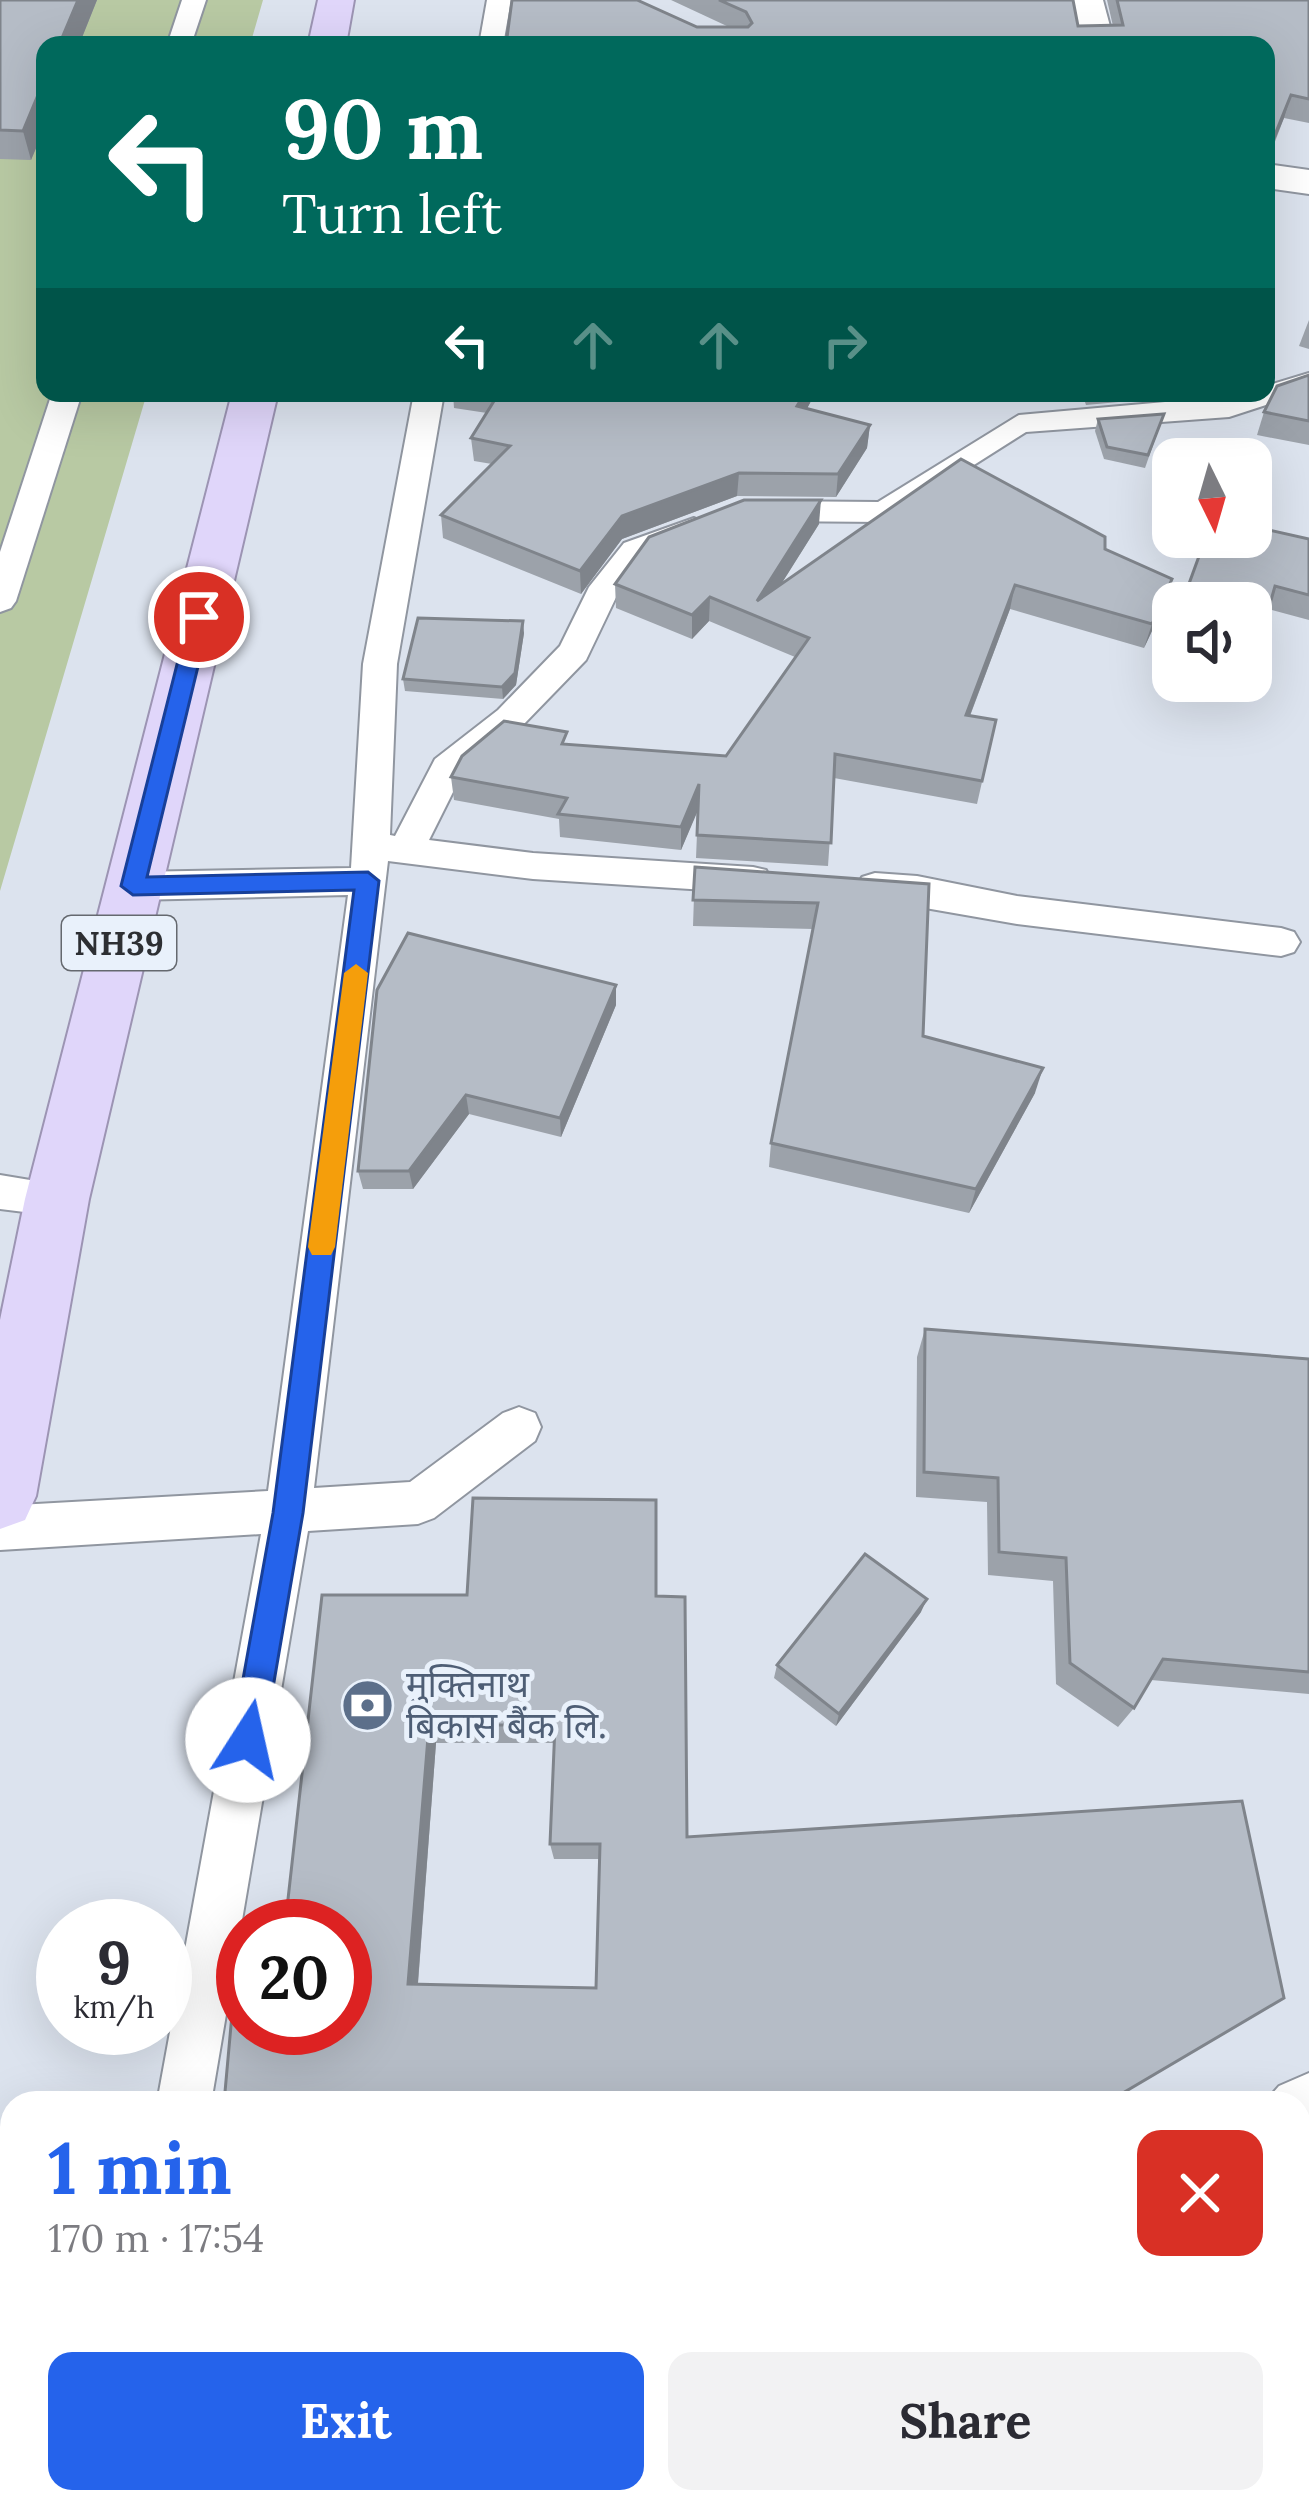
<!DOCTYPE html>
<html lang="en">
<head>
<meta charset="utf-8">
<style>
  body { margin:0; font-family:Lora,"Noto Sans Devanagari",serif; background:#f2f2f3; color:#2b2b33; height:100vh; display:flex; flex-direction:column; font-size:45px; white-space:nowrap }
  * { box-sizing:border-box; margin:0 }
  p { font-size:39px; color:#7c7c81 }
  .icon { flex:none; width:66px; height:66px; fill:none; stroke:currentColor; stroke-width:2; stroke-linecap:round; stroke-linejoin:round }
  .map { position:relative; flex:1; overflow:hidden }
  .sheet { position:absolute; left:0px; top:2091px; width:1311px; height:423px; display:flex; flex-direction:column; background:#fff; border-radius:36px 36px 0 0; box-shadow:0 12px 48px #0002 }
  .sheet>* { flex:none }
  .banner { position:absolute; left:36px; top:36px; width:1239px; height:366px; border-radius:24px; box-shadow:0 12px 48px #0002; background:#00695c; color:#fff; overflow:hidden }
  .needle { width:78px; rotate:175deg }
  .buttons { position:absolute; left:1152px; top:438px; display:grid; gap:24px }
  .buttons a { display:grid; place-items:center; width:120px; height:120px; border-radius:24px; background:#fff; box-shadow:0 12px 48px #0002; font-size:60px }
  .speed { position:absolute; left:36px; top:1899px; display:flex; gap:24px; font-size:60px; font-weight:700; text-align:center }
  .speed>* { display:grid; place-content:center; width:156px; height:156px; border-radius:50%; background:#fff; box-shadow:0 12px 48px #0002; line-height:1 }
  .speed small { font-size:30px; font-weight:400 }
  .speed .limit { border:18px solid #d22; background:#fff; color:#111 }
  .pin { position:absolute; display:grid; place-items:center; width:102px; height:102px; color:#fff; margin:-51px; border:6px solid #fff; border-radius:50%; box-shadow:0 3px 12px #0007 }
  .me { position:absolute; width:132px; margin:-66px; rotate:10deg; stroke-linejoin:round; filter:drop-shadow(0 0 9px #0008) }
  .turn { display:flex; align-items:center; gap:42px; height:252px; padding:0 48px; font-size:54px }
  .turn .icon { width:156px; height:156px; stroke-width:2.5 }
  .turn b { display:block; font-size:84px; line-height:102px }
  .lanes { display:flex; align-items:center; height:114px; padding:0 48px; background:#0003; justify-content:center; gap:60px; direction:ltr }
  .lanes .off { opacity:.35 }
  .round { display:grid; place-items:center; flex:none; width:126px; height:126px; border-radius:24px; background:#f2f2f3 }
  .head { display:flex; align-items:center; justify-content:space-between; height:204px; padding:0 48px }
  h1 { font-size:72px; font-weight:800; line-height:90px; color:#2563eb }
  .action { display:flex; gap:24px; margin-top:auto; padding:24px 48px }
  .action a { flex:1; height:138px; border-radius:24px; background:#2563eb; color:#fff; font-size:48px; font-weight:800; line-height:138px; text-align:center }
  .action a+a { background:#f2f2f3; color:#2b2b33 }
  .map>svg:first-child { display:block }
</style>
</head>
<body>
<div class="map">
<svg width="1309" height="2513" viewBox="0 0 1309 2513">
  <rect width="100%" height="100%" fill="#dce3ee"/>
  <!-- green -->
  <polygon fill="#b8c9a3" points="0,0 263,0 250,45 45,45 45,393 147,393 0,891"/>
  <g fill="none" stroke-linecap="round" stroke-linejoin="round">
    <defs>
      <g id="service">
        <polygon points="182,0 206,0 191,45 167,45"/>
        <polygon points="487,0 511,0 503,45 479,45"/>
        <polygon points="1309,373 1309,391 1229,417 1026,432 884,522 765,521 750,511 765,501 878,502 1019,415 1266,393 1266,386"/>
        <polygon points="52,393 82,393 16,601 11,608 0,612 0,552"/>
        <polygon points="414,393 444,393 397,664 390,835 395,836 435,759 498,710 560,646 589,587 624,543 694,518 710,528 705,535 646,557 619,591 586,660 522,726 461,776 429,840 533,853 753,867 766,870 771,880 766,890 753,893 533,879 388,861 314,1488 410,1482 503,1413 519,1407 535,1413 541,1427 535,1441 434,1518 418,1524 308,1531 211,2103 157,2103 261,1534 0,1550 0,1506 268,1491 348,895 133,900 120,896 115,886 120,876 133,872 351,868 363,664"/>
        <polygon points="875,873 917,876 1017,896 1281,928 1294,932 1300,942 1294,952 1281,956 1017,924 862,897 857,887 862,877"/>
        <polygon points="0,1175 72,1187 78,1199 72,1211 57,1216 0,1209"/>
      </g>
      <g id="minor">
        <polygon points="1067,0 1103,0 1115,45 1077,45"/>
        <polygon points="1266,164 1309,170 1309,194 1266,188"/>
        <polygon points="1309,2073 1309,2162 1299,2166 1299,2103 1264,2103 1279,2086"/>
        <polygon points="66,2502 162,2502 160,2513 64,2513"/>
      </g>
      <g id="secondary">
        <polygon points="0,2283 12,2288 12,2381 0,2376"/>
        <polygon points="153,2502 250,2502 255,2513 158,2513"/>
      </g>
      <g id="trunk">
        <polygon points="318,0 354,0 346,45 308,45"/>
        <polygon points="232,393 278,393 89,1199 36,1496 25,1520 0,1529 0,1320 25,1199"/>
      </g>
    </defs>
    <!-- service casing -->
    <use href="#service" stroke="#9096a0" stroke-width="4"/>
    <!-- minor casing -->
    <use href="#minor" stroke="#9096a0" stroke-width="4"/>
    <!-- secondary casing -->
    <use href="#secondary" stroke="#9096a0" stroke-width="4"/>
    <!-- trunk casing -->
    <use href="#trunk" stroke="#9c94b3" stroke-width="4"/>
    <!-- service -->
    <use href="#service" fill="#fff" fill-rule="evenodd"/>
    <!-- minor -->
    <use href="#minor" fill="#fff" fill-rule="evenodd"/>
    <!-- secondary -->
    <use href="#secondary" fill="#f3effd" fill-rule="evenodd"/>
    <!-- trunk -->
    <use href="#trunk" fill="#e0d6fa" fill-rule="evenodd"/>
  </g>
  <!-- wall -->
  <g fill="#9ca2aa" fill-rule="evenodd">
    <polygon points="0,0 97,0 79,45 45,45 45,127 31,160 0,159"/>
    <polygon points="671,0 1073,0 1078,26 1113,26 1107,0 1309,0 1309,123 1284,118 1268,160 1266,45 506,45 697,27 729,27"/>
    <polygon points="1309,320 1309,349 1299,346"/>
    <polygon points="1309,375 1309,445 1257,435 1264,412"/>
    <polygon points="453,393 816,393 807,408 870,425 867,448 836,497 737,496 622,539 581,594 443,538 441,515 492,464 474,461 471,438 487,413 454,408"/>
    <polygon points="1082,393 1174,393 1173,397 1086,405"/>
    <polygon points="1164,414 1145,468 1104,459 1095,431 1098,419"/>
    <polygon points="819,524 781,584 1105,549 1165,603 1144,648 1010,609 970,716 996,720 977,804 834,778 828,866 696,858 698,809 681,850 560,837 559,819 454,800 451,777 568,745 726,756 795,657 709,621 692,639 616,608 615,584"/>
    <polygon points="1206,537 1309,539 1309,620 1268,609 1259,633 1251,631 1251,603 1182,603"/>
    <polygon points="524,633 516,685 503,699 405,691 403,679"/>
    <polygon points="695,867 929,884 923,1036 1035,1093 969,1213 769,1167 771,1143 813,929 693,926"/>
    <polygon points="616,985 616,1005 561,1137 469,1114 413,1189 363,1189 358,1171"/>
    <polygon points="925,1329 1309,1359 1309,1694 1151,1680 1134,1708 1118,1727 1056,1684 1053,1581 988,1575 987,1502 916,1497 917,1357"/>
    <path d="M 322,1595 L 656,1596 L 687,1837 L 1116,2097 L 1100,2103 L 224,2103 L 345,2028 ZM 436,1743 L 554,1743 L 550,1844 L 554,1859 L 600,1859 L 596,1988 L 418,1984 Z"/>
    <polygon points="921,1612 836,1726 774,1678 777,1665"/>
    <polygon points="980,2502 1084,2502 1091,2513 950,2513"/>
    <polygon points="1201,2502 1260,2502 1293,2513 1200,2513"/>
  </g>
  <!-- shaded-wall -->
  <g fill="#7f848b">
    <polygon points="78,0 97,0 79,45 59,45"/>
    <polygon points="45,78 45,127 31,160 23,131"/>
    <polygon points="1291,95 1284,118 1266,161 1268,141"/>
    <polygon points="805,393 811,393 810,403 796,429 797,406"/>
    <polygon points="870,425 867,448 836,497 838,474"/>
    <polygon points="739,473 737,496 622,539 581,594 580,571 622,516"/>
    <polygon points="821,500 819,524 760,618 757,601"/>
    <polygon points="1172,579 1165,603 1144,648 1152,624"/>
    <polygon points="1015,585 1010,609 961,739 966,715"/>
    <polygon points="710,597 709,621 692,639 692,615"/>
    <polygon points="523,621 524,633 516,685 503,699 502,687"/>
    <polygon points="699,784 699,808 681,850 681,827"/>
    <polygon points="616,985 616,1005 561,1137 560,1118"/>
    <polygon points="1043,1068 1035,1093 969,1213 976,1189"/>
    <polygon points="466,1095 469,1114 413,1189 409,1171"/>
    <polygon points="927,1599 921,1612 836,1726 839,1714"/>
    <polygon points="429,1725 436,1743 417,1994 408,1984"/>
    <polygon points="586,2502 601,2502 625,2513 610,2513"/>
  </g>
  <!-- building -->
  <g fill="#b5bcc6" stroke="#7f848b" stroke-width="3" fill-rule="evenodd">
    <polygon points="0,0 78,0 59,45 45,45 45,78 23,131 0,130"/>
    <polygon points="512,0 637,0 697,27 748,27 752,23 746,12 719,0 1073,0 1078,26 1123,25 1117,0 1309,0 1309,99 1291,95 1274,137 1268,141 1266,158 1266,45 506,45"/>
    <polygon points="1309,375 1309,421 1264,412 1277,386"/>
    <polygon points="499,393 805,393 797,406 870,425 838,474 739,473 622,516 580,571 441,515 510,446 471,438"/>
    <polygon points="1164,414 1148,455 1107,447 1098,419"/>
    <polygon points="961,459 1105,537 1105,549 1172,579 1152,624 1015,585 966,715 996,720 982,781 835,754 831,843 697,835 699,784 681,827 558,814 567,798 451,777 462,756 504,721 567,732 562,744 726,756 809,638 710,597 692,615 615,584 649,537 744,500 821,500 757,601"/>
    <polygon points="1251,526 1309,539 1309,595 1275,586 1268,611 1251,607 1251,603 1234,603 1186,592 1206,537 1251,537"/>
    <polygon points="418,618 523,621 515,673 502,687 403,679"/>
    <polygon points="695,867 929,884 923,1036 1043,1068 976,1189 771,1143 818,903 693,900"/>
    <polygon points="408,933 616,985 560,1118 466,1095 409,1171 358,1171 377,990"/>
    <polygon points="925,1329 1309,1359 1309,1672 1163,1659 1134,1708 1070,1663 1066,1558 999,1552 998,1478 924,1472"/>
    <path d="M 473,1498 L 656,1500 L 656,1596 L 685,1597 L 687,1837 L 1242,1801 L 1284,1998 L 1116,2097 L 970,2103 L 224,2103 L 235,1981 L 243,1981 L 243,2028 L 345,2028 L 345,1926 L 285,1926 L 322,1595 L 467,1595 ZM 429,1725 L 555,1725 L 550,1844 L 600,1844 L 596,1988 L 408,1984 Z"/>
    <polygon points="865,1554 927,1599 839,1714 777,1665"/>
    <polygon points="338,2502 586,2502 610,2513 344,2513"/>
    <polygon points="993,2502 1084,2502 1091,2513 963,2513"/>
    <polygon points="1219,2502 1256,2502 1290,2513 1218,2513"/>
  </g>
  <!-- route -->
  <polygon fill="#2563eb" stroke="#184099" stroke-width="3" points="199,610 210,617 147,877 368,872 379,881 303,1513 264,1740 259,1751 248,1756 236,1751 232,1740 273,1513 354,890 133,895 121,886 189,617"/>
  <!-- slow -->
  <polygon fill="#f59e0b" points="356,964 368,973 335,1247 331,1255 312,1255 308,1247 344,973"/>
  <!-- icons -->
  <defs>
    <symbol id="bank-disc" viewBox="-11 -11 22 22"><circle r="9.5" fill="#5c6f8a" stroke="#e9f1fb"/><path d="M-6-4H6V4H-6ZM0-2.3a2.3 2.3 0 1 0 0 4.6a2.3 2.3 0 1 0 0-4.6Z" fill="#fff"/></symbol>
  </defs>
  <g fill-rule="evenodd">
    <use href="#bank-disc" x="338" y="1676" width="59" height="59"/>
  </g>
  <g text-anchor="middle" stroke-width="10" stroke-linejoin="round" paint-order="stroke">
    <!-- shield labels -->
    <rect fill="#e9f1fb" stroke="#65696f" stroke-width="3" x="62" y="916" width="114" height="54" rx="9"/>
    <g font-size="33" font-weight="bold" fill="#2d2f33">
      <text x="119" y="955">NH39</text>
    </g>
    <!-- service labels -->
    <g font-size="36" fill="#4e5e75" stroke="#e9f1fb" text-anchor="start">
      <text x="406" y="1697">मुक्तिनाथ<tspan x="406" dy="41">बिकास बैंक लि.</tspan></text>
    </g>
  </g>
</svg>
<div class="buttons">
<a><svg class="needle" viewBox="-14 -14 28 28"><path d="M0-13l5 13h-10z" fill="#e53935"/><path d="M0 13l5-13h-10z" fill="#7c7c81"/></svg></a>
<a><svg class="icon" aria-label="sound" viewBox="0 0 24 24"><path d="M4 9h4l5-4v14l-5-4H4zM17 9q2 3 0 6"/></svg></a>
</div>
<div class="speed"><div>9<small>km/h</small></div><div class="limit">20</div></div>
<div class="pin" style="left:199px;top:617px;background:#d93025"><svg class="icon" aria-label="arrive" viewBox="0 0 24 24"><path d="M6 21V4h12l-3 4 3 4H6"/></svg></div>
<svg class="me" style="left:248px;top:1740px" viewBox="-20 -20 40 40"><circle r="19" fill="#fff"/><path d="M0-13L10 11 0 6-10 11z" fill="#2563eb"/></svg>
<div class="banner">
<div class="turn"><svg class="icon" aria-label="left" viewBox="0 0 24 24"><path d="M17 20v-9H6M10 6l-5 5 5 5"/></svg><div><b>90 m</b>Turn left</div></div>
<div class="lanes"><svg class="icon" aria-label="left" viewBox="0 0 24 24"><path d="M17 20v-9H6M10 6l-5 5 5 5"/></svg><svg class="icon off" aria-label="ahead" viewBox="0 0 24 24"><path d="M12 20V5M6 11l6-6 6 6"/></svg><svg class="icon off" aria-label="ahead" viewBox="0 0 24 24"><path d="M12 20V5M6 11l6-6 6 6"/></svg><svg class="icon off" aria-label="right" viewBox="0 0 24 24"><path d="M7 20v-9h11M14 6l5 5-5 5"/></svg></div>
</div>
<section class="sheet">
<div class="head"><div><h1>1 min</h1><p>170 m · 17:54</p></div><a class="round" style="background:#d93025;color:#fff"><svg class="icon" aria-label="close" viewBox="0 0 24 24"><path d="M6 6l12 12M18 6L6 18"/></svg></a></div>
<div class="action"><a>Exit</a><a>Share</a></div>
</section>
</div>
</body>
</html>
